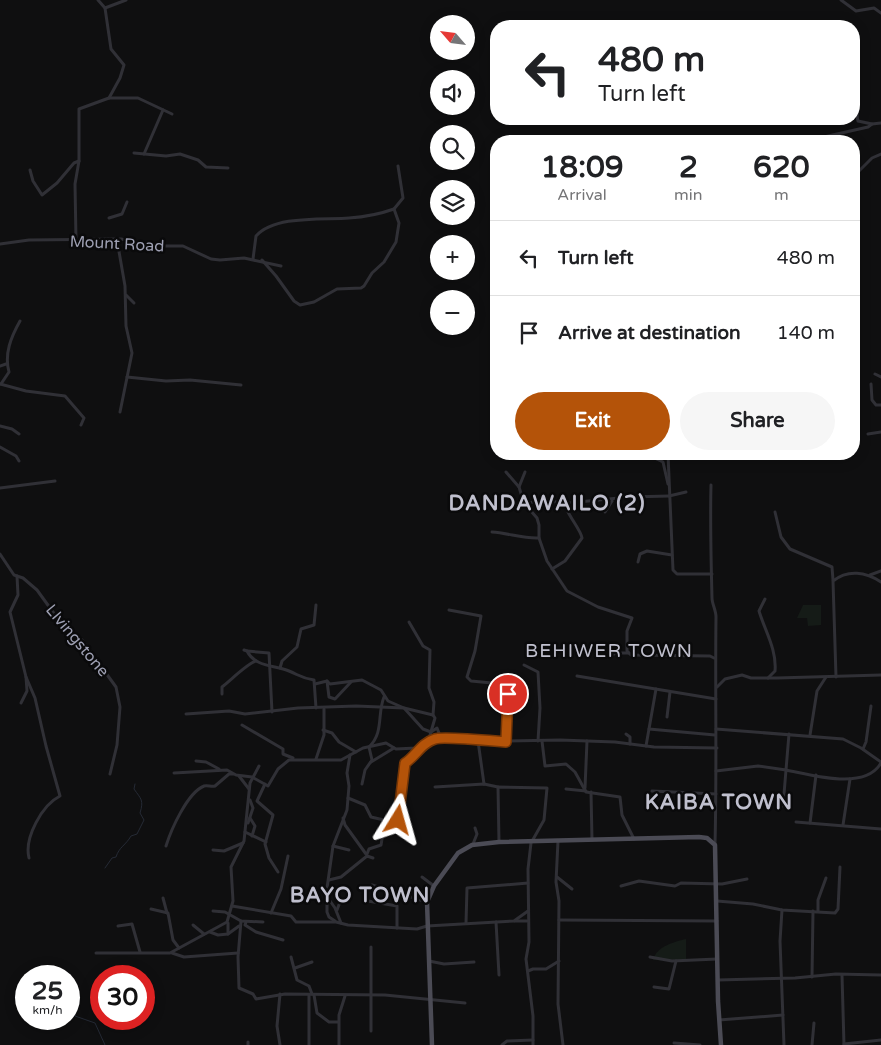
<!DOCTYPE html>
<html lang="en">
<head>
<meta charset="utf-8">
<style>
  body { margin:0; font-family:"Varela Round",sans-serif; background:#f6f6f6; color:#202124; height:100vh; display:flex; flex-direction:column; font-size:19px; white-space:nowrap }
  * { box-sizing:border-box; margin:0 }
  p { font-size:16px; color:#757577 }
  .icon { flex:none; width:28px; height:28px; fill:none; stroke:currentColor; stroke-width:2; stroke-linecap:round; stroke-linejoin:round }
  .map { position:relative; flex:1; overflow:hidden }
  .drawer { position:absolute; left:490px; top:135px; width:370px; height:325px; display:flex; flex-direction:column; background:#fff; border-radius:20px; box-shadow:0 2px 12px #0003 }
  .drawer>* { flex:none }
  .guide { position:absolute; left:490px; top:20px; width:370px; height:105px; border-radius:20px; box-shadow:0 2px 12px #0003; background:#fff; color:#202124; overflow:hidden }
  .needle { width:32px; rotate:298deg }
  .fabs { position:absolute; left:430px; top:15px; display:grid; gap:10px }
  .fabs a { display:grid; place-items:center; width:45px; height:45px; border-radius:50%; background:#fff; box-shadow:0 2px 12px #0003; font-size:25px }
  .speed { position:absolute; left:15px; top:965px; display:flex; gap:10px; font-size:25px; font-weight:700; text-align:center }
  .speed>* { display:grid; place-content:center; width:65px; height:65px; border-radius:50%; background:#fff; box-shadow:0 2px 12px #0003; line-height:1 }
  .speed small { font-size:12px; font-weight:400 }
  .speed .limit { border:8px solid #d22; background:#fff; color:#111 }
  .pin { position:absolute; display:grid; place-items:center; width:42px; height:42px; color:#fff; margin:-21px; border:2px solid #fff; border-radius:50%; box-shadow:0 1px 5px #0007 }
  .me { position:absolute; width:55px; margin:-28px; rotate:8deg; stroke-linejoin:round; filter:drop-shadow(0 0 4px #0008) }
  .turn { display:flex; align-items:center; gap:18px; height:105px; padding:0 25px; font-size:22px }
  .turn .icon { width:65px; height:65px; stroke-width:2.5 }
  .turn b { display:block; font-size:35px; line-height:42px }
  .eta { display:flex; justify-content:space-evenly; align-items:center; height:85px; text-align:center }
  .eta b { font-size:30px; font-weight:700; line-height:35px }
  .cta { display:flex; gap:10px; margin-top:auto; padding:10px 25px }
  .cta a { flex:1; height:58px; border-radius:30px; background:#b45309; color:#fff; font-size:20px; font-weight:700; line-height:58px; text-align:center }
  .cta a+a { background:#f6f6f6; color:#202124 }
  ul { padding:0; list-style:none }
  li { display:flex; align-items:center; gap:15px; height:75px; padding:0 25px; border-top:1px solid #e0e0e0 }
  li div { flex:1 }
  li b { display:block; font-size:19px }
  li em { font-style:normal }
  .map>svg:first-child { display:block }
</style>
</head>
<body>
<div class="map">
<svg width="881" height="1045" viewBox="0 0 881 1045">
  <rect width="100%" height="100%" fill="#0f0f10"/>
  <!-- green -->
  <g fill="#151b17">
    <polygon points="803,605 821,605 821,625 808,626 807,618 797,618"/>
    <path d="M 686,939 L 686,961 L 653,960 C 657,946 674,942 686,939 Z"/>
  </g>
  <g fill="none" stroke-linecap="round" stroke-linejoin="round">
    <!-- stream -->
    <g stroke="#252a35" stroke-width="1">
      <path d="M 105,868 L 112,858 L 116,857 C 119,847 126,845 131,836 L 137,834 L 144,820 L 140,813 C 144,800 141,799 134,789 L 135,784"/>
      <polyline points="69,985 75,997 75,1016 95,1023 105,1045"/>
    </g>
    <!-- minor -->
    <g stroke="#303036" stroke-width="3">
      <polyline points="98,0 105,8 111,49 124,65 120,78 109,98"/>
      <polyline points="841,0 856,11 874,8 881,13"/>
      <polyline points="105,8 126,0"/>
      <polyline points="872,124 881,123"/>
      <path d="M 806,141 L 868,127 L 872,124 L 858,121 C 855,112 860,105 857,97 L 854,96"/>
      <polyline points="134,153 166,156 180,154 198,160 206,167 228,168"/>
      <polyline points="144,154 163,110"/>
      <polyline points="30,170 33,181 42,195 57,183 74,163 79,161"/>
      <polyline points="854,176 872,158 881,154"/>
      <polyline points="109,218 122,214 127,202"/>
      <polyline points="76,240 75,184 79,161 79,109 109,98 138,98 172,114"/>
      <polyline points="117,240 125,286 126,326 132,353 120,412"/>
      <polyline points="0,244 29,240 121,239 158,246 183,246 211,259 220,260 244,258 281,266"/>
      <path d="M 253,259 L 256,236 C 275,215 323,220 349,218 C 364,217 380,214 394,209"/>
      <polyline points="262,260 276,276 294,301 300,305 314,302 337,289 361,288 364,286 372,273 384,262 396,242 399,223 394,209 403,198 398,166"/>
      <polyline points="126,295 134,303"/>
      <polyline points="0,366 6,364"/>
      <polyline points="875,374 881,377"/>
      <polyline points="127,377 166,381 190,380 241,385"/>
      <polyline points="0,384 26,391 65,396 84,418 81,425"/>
      <path d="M 1,384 L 9,372 C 4,354 11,337 20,321"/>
      <polyline points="871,384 872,400 876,405 881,405"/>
      <polyline points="0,426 12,429 19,434"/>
      <polyline points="868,434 881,432"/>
      <polyline points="0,447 16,456 19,461"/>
      <polyline points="646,454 663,462 668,484"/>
      <polyline points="668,454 673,570 677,574 712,574"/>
      <polyline points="506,472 519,487 524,503 537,518 539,525 539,538"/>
      <path d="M 711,485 C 710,523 711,560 712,598 C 712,604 716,610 716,617 C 715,692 717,768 715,844"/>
      <polyline points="519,487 525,472"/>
      <polyline points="0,488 55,481"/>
      <polyline points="669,496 686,492"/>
      <polyline points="524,503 546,501 568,503 629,497 669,496"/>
      <polyline points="605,512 612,501"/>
      <polyline points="775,512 781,537 790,549 832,567 833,580"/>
      <path d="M 492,532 C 508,533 524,539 539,538 L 547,561 L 567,591 L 598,607 L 632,618 L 627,631 L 627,651 L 631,655 L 710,656 L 714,658"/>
      <polyline points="0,554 14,575 23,578 37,590 58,619 82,640 116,687 120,707 117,745 110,774"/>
      <polyline points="638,562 640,554 647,551 672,555"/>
      <path d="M 552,569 L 565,561 L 582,538 C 581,530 568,516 564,503"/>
      <polyline points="870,575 881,571"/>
      <polyline points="17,576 18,595 10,612 26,677 27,691 21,703"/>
      <path d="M 765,599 L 759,611 C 765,631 777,650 775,671 L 768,678"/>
      <polyline points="449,610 481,616 475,651 467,677 471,681 492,683 507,689 506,741"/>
      <polyline points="409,622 423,646 430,650 429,688 434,702 433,715"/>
      <path d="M 244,650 L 247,651 C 255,667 274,665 289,671 C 299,675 301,678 314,680 L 316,708"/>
      <polyline points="247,651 269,653 272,712"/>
      <polyline points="603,657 617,653 629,653"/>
      <polyline points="524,665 538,672 540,708 538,741"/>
      <polyline points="280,668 282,661 297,647 301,629 314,625 316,605"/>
      <polyline points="577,676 716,699"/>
      <path d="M 26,677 L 35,698 L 46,746 L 60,796 C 42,805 24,838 29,858"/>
      <path d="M 836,677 L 833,581 C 848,569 866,572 881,582"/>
      <polyline points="327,681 329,697 335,699 351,682"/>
      <polyline points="315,684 327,681 330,684 362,680 381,690 388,701 404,708 423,729 431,732 437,728 441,738"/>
      <polyline points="717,687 725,679 742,675 751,678 777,678 881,675"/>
      <path d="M 222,694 L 222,687 C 231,680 248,663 256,661"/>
      <polyline points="186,714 229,711 245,714 298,708 356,706 404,708 433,715 435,718 428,742"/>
      <polyline points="667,717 670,692"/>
      <polyline points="242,725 283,749 283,754 293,758"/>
      <polyline points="649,729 715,735"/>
      <polyline points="716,729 843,739 861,748 881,762"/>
      <polyline points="323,730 332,733 339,742 356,752"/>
      <polyline points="626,734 630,737 630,744"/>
      <polyline points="810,735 817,691 826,677"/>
      <polyline points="478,741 484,784"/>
      <polyline points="542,741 545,766 566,764 575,772 586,792 620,797 622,815 634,839"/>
      <polyline points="646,746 656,689"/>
      <polyline points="863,749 866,742 871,706"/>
      <polyline points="316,759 324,735 324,709"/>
      <polyline points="196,761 206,762 219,769"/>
      <polyline points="371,762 394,748"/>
      <polyline points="716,771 758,766 786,770 789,734"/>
      <polyline points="174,773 227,770 236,775 252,777 268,786 278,769 289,760 341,760 363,748 386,743 396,749 416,748 435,739 506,741 560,740 615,742 654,747 717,748"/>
      <polyline points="239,776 249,789"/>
      <polyline points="265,784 257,801 273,815 265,844 269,858 278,872"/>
      <path d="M 362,784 L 365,770 L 372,760 L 369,747 C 384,733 377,714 384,697"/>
      <polyline points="435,787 484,784 498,787"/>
      <polyline points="585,788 587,741"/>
      <polyline points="566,789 586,791"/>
      <polyline points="652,791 716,794"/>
      <polyline points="591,792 592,840"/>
      <polyline points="348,798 365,805 371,817 384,820 387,818"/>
      <path d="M 783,806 L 786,770 C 812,775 865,791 881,763"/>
      <polyline points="250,818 255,826 252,836"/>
      <polyline points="343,818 345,825 366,854"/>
      <polyline points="397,819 404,765 420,747"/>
      <polyline points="796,822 881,829"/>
      <polyline points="248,823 253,808 250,800"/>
      <polyline points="810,823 816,775"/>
      <polyline points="843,825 850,779"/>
      <polyline points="245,832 266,842"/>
      <polyline points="558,841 556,882 559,901 558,1004 563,1045"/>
      <polyline points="499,842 498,787 547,788 544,820 531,843 528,869 529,942 526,959 533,1016 533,1045"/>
      <polyline points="473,844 477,834 475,828"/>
      <path d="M 166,846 C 171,830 187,793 204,786 C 207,785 212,787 215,786 L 229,774 L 233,774"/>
      <polyline points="333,846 349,850"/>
      <polyline points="213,850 224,851 243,843"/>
      <polyline points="367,854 369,849 381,845 384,827 393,805 401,802"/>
      <polyline points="422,877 434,886"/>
      <polyline points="557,877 572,889"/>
      <polyline points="329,880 341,877 367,856 373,858"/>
      <polyline points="372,885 427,902"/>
      <polyline points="621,886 639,881 675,886 681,883 722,884 747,879"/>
      <polyline points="163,898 167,913"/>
      <polyline points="328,898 335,908 341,923"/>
      <polyline points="368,901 397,906 397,928"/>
      <polyline points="717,901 753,904 782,910 835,913 838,909 840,867"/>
      <polyline points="232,906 291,916 296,922 336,922 348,925 417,929 427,926 514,921 528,911"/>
      <polyline points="151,909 168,913 173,940 179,948"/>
      <polyline points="337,910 340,902"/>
      <polyline points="782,910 780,941 784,1045"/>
      <polyline points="213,911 225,912 241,921 263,922"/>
      <polyline points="818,911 818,900 826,878"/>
      <polyline points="271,913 281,889 288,856"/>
      <polyline points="559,920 717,921"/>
      <polyline points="241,921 238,957 239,988 253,994 256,999 285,994 385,995 465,1003"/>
      <polyline points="335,921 329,917 327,912 327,888 333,846 347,810 349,786 347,773 350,755"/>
      <polyline points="515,921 527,921"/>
      <polyline points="246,922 245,925 256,932 283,940"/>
      <polyline points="496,922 499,975"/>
      <polyline points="466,923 467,888 528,883"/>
      <polyline points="193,925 204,934"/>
      <polyline points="118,926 132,924 140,952"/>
      <polyline points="210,932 218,935 228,934 228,923"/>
      <polyline points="228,934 239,926"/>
      <polyline points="96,953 170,953 227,922 233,901 231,867 244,841 250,783 259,766"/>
      <polyline points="172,953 184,957 238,953"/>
      <polyline points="291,957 297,980 309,986 312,994"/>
      <polyline points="650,957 672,961 717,959"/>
      <polyline points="429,961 444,964 474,962"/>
      <polyline points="295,968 312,962"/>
      <polyline points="528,971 533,969 546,969 559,961"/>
      <polyline points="842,975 844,1045"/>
      <polyline points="812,977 813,911"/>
      <polyline points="718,980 795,978 836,974 881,975"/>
      <polyline points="654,987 669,989 676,961"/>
      <polyline points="280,994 277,1026 280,1045"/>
      <polyline points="309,995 309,1045"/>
      <polyline points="314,995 317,1013 329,1022 338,1022"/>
      <polyline points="719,1020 783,1015"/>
      <polyline points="371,1031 371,947"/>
      <polyline points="248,1042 248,1045"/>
      <polyline points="674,1043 700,1045"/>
      <polyline points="844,1044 881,1040"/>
      <polyline points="339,1045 339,1015 345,996"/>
      <polyline points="502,1045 507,1041 533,1040"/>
      <polyline points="812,1045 814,1023"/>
    </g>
    <!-- major -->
    <polyline stroke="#4b4b55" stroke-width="4.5" points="432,1045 427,902 434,886 458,853 472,845 499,842 699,837 707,838 715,845 718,1001 721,1045"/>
  </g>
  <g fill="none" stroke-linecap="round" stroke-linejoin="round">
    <defs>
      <path id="route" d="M 398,820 L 405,763 C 416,756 421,743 435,739 C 442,736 493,741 506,742 L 508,694"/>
    </defs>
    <!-- route casing -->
    <use href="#route" stroke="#753606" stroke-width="12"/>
    <!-- route -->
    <use href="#route" stroke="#b45309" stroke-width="9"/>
  </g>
  <g text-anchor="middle" stroke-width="5" stroke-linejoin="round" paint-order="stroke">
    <!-- street labels -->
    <g font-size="16" fill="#9ea0b3" stroke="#0a0a0b">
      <text transform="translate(117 243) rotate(3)" y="6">Mount Road</text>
      <text transform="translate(78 640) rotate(50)" y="6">LIvingstone</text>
    </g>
    <!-- quarter labels -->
    <g font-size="19" letter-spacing="1" fill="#c0c0ce" stroke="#0a0a0b">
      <text x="609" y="657">BEHIWER TOWN</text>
    </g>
    <!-- district labels -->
    <g font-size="21" font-weight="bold" letter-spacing="1" fill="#c0c0ce" stroke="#0a0a0b">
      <text x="547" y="510">DANDAWAILO (2)</text>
      <text x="719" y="809">KAIBA TOWN</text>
      <text x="360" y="902">BAYO TOWN</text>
    </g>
  </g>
</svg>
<div class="fabs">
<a><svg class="needle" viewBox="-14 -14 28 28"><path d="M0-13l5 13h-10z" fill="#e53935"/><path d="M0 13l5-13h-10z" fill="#757577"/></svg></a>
<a><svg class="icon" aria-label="sound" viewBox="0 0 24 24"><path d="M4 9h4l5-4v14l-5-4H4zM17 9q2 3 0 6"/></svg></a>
<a><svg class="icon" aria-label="search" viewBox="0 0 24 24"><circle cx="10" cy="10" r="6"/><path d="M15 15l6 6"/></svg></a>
<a><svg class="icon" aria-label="layers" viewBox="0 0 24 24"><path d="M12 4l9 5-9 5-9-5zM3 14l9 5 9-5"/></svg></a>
<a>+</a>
<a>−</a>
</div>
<div class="speed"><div>25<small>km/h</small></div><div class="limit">30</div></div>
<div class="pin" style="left:508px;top:694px;background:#d93025"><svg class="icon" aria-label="arrive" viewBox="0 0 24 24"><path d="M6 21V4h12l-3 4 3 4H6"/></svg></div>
<svg class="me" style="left:398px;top:820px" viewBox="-20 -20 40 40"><path d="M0-17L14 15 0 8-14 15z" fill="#b45309" stroke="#fff" stroke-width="4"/></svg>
<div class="guide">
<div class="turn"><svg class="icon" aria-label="left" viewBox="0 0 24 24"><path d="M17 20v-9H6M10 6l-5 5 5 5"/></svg><div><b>480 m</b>Turn left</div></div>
</div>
<section class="drawer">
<div class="eta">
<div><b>18:09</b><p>Arrival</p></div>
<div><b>2</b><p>min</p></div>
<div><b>620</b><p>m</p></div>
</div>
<ul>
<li><svg class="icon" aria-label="left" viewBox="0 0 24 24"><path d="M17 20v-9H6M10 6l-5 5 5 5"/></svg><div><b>Turn left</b></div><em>480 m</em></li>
<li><svg class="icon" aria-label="arrive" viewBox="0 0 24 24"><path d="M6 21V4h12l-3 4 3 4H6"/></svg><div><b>Arrive at destination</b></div><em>140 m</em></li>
</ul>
<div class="cta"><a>Exit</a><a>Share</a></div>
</section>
</div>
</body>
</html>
